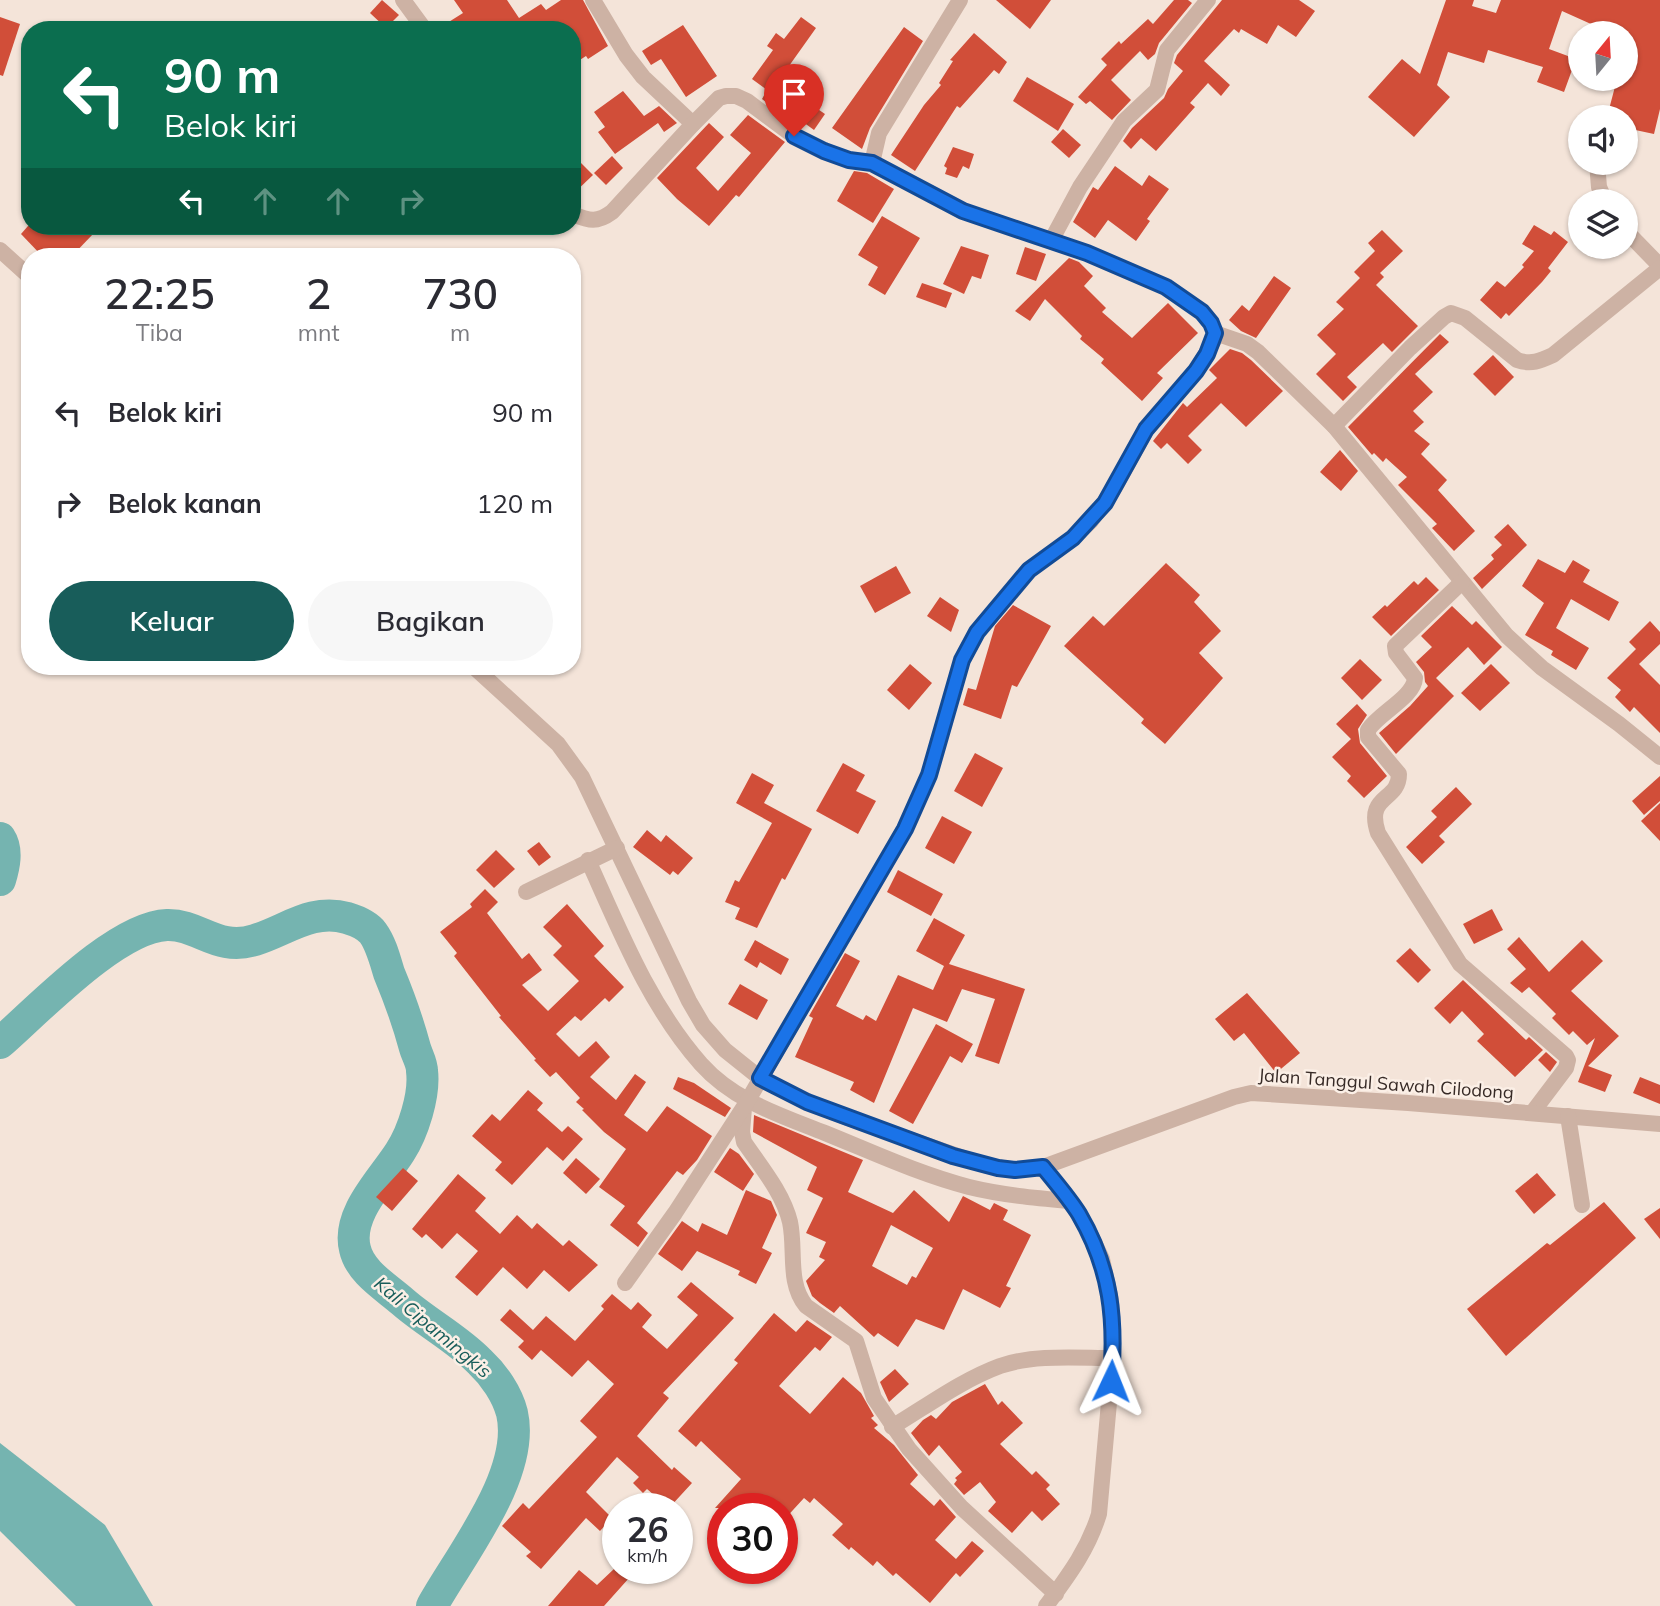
<!DOCTYPE html>
<html lang="id">
<head>
<meta charset="utf-8">
<style>
  body { margin:0; font-family:Mulish,sans-serif; background:#f7f7f7; color:#2b2b33; height:100vh; display:flex; flex-direction:column; font-size:26px; white-space:nowrap }
  * { box-sizing:border-box; margin:0 }
  p { font-size:23px; color:#7c7c81 }
  .icon { flex:none; width:38px; height:38px; fill:none; stroke:currentColor; stroke-width:2; stroke-linecap:round; stroke-linejoin:round }
  .map { position:relative; flex:1; overflow:hidden }
  .details { position:absolute; left:21px; top:248px; width:560px; height:427px; display:flex; flex-direction:column; background:#fff; border-radius:28px; box-shadow:0 2px 5px #0004 }
  .details>* { flex:none }
  .hud { position:absolute; left:21px; top:21px; width:560px; height:214px; border-radius:28px; box-shadow:0 2px 5px #0004; background:#0b6e4f; color:#fff; overflow:hidden }
  .needle { width:46px; rotate:18deg }
  .controls { position:absolute; left:1568px; top:21px; display:grid; gap:14px }
  .controls a { display:grid; place-items:center; width:70px; height:70px; border-radius:50%; background:#fff; box-shadow:0 2px 5px #0004; font-size:35px }
  .speed { position:absolute; left:602px; top:1493px; display:flex; gap:14px; font-size:35px; font-weight:700; text-align:center }
  .speed>* { display:grid; place-content:center; width:91px; height:91px; border-radius:50%; background:#fff; box-shadow:0 2px 5px #0004; line-height:1 }
  .speed small { font-size:18px; font-weight:400 }
  .speed .limit { border:10px solid #d22; background:#fff; color:#111 }
  .pin { position:absolute; display:grid; place-items:center; width:60px; height:60px; color:#fff; margin:-72px -30px; border-radius:50% 50% 50% 0; rotate:-45deg; box-shadow:0 0 7px #0007 }
  .pin .icon { rotate:45deg }
  .me { position:absolute; width:77px; margin:-38px; rotate:2deg; stroke-linejoin:round; filter:drop-shadow(0 0 5px #0008) }
  .turn { display:flex; align-items:center; gap:24px; height:147px; padding:0 28px; font-size:32px }
  .turn .icon { width:91px; height:91px; stroke-width:2.5 }
  .turn b { display:block; font-size:49px; line-height:60px }
  .lanes { display:flex; align-items:center; height:66px; padding:0 28px; background:#0003; justify-content:center; gap:35px; direction:ltr }
  .lanes .off { opacity:.35 }
  .eta { display:flex; justify-content:space-evenly; align-items:center; height:119px; text-align:center }
  .eta b { font-size:42px; font-weight:600; line-height:49px }
  .primary-button { display:flex; gap:14px; margin-top:auto; padding:14px 28px }
  .primary-button a { flex:1; height:80px; border-radius:42px; background:#185d5a; color:#fff; font-size:28px; font-weight:600; line-height:80px; text-align:center }
  .primary-button a+a { background:#f7f7f7; color:#2b2b33 }
  ul { padding:0; list-style:none }
  li { display:flex; align-items:center; gap:21px; height:91px; padding:0 28px }
  li div { flex:1 }
  li b { display:block; font-size:26px }
  li em { font-style:normal }
  .map>svg:first-child { display:block }
</style>
</head>
<body>
<div class="map">
<svg width="1660" height="1606" viewBox="0 0 1660 1606">
  <rect width="100%" height="100%" fill="#f4e4d9"/>
  <!-- water -->
  <polygon fill="#75b4b0" points="0,1443 105,1525 153,1606 76,1606 0,1531"/>
  <g fill="none" stroke-linecap="round" stroke-linejoin="round">
    <!-- river -->
    <g stroke="#75b4b0" stroke-width="32">
      <path d="M 0,838 C 8,850 4,867 0,880"/>
      <path d="M 0,1043 C 38,1010 116,927 167,925 C 199,924 217,952 255,940 C 287,930 312,908 347,918 C 357,921 367,925 373,933 C 381,944 385,960 389,973 C 399,997 408,1022 415,1048 C 417,1055 422,1063 422,1071 C 425,1095 413,1132 400,1152 C 383,1179 346,1214 355,1249 C 360,1272 386,1287 403,1302 C 427,1323 458,1339 480,1362 C 494,1375 507,1394 512,1413 C 526,1474 461,1554 432,1606"/>
    </g>
  </g>
  <!-- building -->
  <g fill="#d14e39" fill-rule="evenodd">
    <polygon points="382,0 399,15 386,28 370,13"/>
    <polygon points="454,0 507,0 519,18 541,4 546,10 561,0 583,0 608,46 588,59 586,56 572,65 572,30 436,30 463,13"/>
    <polygon points="996,0 1051,0 1030,29"/>
    <polygon points="1174,0 1188,0 1192,3 1159,43 1155,54 1148,60 1140,51 1111,80 1131,100 1112,120 1090,101 1086,104 1078,97 1107,65 1101,59 1119,41 1121,44 1148,19 1153,24"/>
    <polygon points="1222,0 1299,0 1315,11 1296,37 1278,25 1267,44 1241,29 1239,33 1234,29 1204,61 1230,85 1221,96 1208,83 1190,103 1195,107 1156,151 1141,138 1131,149 1123,141 1132,128 1164,98 1168,89 1183,71 1174,63 1177,55"/>
    <polygon points="1446,0 1474,0 1472,6 1496,13 1501,0 1660,0 1660,109 1654,134 1626,128 1626,117 1607,117 1617,79 1626,79 1626,33 1611,33 1562,11 1549,49 1576,59 1564,92 1537,82 1543,67 1488,50 1484,63 1448,52 1437,85 1450,97 1414,137 1368,97 1402,59 1420,74"/>
    <polygon points="0,17 20,24 3,76 0,75"/>
    <polygon points="801,17 816,28 789,66 808,80 797,95 825,114 814,130 803,122 799,127 762,99 767,90 752,79 773,50 767,46 776,33 784,39"/>
    <polygon points="683,25 717,76 686,97 661,59 651,65 642,51"/>
    <polygon points="904,27 923,41 870,128 862,149 832,128"/>
    <polygon points="974,33 1007,62 999,74 994,70 960,108 957,106 915,171 891,155 924,105 941,85 939,83 953,61 950,60"/>
    <polygon points="1027,77 1074,104 1058,131 1013,101"/>
    <polygon points="623,91 644,116 659,106 677,123 664,132 658,123 615,154 598,132 605,127 594,112"/>
    <polygon points="748,115 785,142 739,197 736,195 709,226 677,199 657,178 709,123 724,137 696,168 718,191 751,153 730,135"/>
    <polygon points="1063,129 1081,145 1069,158 1051,142"/>
    <polygon points="953,147 974,154 969,169 963,166 957,178 945,174 947,168 944,166"/>
    <polygon points="572,154 593,175 572,195"/>
    <polygon points="612,156 623,168 606,185 594,173"/>
    <polygon points="1115,166 1142,186 1149,175 1169,189 1147,219 1150,221 1136,241 1108,220 1095,238 1073,222 1093,187 1098,190"/>
    <polygon points="854,171 867,173 894,189 873,223 837,201"/>
    <polygon points="882,216 920,238 885,295 868,285 878,267 858,255"/>
    <polygon points="1534,225 1551,235 1554,231 1568,242 1548,268 1551,271 1542,282 1509,316 1506,313 1501,319 1480,300 1497,281 1505,287 1524,267 1522,265 1534,251 1522,244"/>
    <polygon points="28,226 86,226 94,233 71,257 43,257 21,234"/>
    <polygon points="1382,230 1403,251 1380,273 1384,277 1376,285 1418,326 1392,352 1383,343 1347,377 1357,387 1343,401 1316,374 1336,354 1317,335 1344,309 1336,302 1360,278 1354,272 1375,251 1368,243"/>
    <polygon points="961,246 989,255 981,279 972,276 964,294 943,284"/>
    <polygon points="1025,247 1046,254 1036,281 1016,274"/>
    <polygon points="1069,258 1079,262 1093,276 1084,286 1106,308 1102,312 1132,338 1168,303 1198,333 1157,373 1163,378 1142,401 1101,363 1104,359 1080,339 1082,336 1045,299 1030,321 1015,311"/>
    <polygon points="1274,276 1291,288 1256,338 1241,331 1229,320 1242,305 1249,311"/>
    <polygon points="922,283 952,293 946,308 916,297"/>
    <polygon points="1440,334 1449,342 1415,374 1433,392 1413,411 1424,422 1414,431 1430,444 1421,454 1447,480 1438,490 1475,531 1454,551 1432,528 1437,524 1398,485 1407,477 1386,458 1383,462 1374,453 1372,455 1348,427"/>
    <polygon points="1230,349 1242,353 1251,360 1283,391 1246,427 1221,403 1188,436 1202,450 1188,464 1167,443 1161,449 1153,441 1183,403 1187,407 1217,378 1209,370"/>
    <polygon points="1493,355 1514,377 1495,396 1473,374"/>
    <polygon points="1340,450 1358,471 1341,491 1320,472"/>
    <polygon points="1508,524 1527,545 1482,589 1473,578 1494,559 1491,555 1502,545 1494,537"/>
    <polygon points="1538,559 1565,573 1573,560 1590,570 1583,582 1619,602 1609,621 1571,599 1556,628 1589,648 1576,670 1551,655 1553,651 1525,635 1544,603 1522,586"/>
    <polygon points="1166,563 1200,595 1194,602 1221,631 1199,653 1223,678 1165,744 1141,723 1144,719 1064,646 1093,616 1104,626"/>
    <polygon points="896,566 911,593 875,613 860,586"/>
    <polygon points="1426,577 1439,590 1391,636 1372,617 1385,605 1387,607 1414,581 1418,585"/>
    <polygon points="940,597 959,610 951,632 927,616"/>
    <polygon points="1013,605 1051,626 1017,687 1012,685 1001,719 963,705 968,688 976,690 995,626"/>
    <polygon points="1452,606 1472,625 1476,621 1502,647 1484,665 1468,647 1436,678 1454,696 1396,754 1379,733 1410,706 1428,686 1425,682 1424,672 1416,662 1432,647 1421,636"/>
    <polygon points="1650,621 1660,632 1660,644 1639,664 1660,685 1660,733 1634,707 1630,712 1615,697 1621,690 1607,678 1636,649 1629,642"/>
    <polygon points="1360,659 1382,680 1362,700 1341,678"/>
    <polygon points="910,664 932,683 909,710 887,690"/>
    <polygon points="1491,664 1510,683 1480,711 1461,693"/>
    <polygon points="1357,704 1367,715 1358,729 1360,743 1387,776 1364,798 1347,781 1351,776 1332,757 1351,739 1336,724"/>
    <polygon points="975,753 1003,768 982,807 954,791"/>
    <polygon points="843,763 865,775 856,791 876,801 858,834 816,811"/>
    <polygon points="752,773 774,785 764,803 812,829 785,880 782,878 757,928 735,919 740,908 725,902 735,880 739,882 772,823 736,803"/>
    <polygon points="1660,776 1660,801 1644,815 1632,801"/>
    <polygon points="1456,787 1472,804 1439,836 1445,842 1422,864 1406,847 1437,817 1431,811"/>
    <polygon points="1660,803 1660,841 1641,821"/>
    <polygon points="942,816 972,832 954,864 925,848"/>
    <polygon points="647,830 661,842 666,835 693,858 678,875 673,871 670,875 633,847"/>
    <polygon points="539,842 551,857 539,866 527,851"/>
    <polygon points="496,850 515,869 494,888 476,870"/>
    <polygon points="898,870 943,894 931,916 887,892"/>
    <polygon points="485,889 498,902 487,913 522,959 529,953 542,970 522,985 548,1011 579,981 553,955 562,946 543,927 567,904 604,946 594,956 624,987 609,1002 605,998 581,1021 575,1016 556,1034 579,1057 596,1041 610,1057 590,1077 616,1100 635,1074 646,1082 624,1115 647,1132 667,1106 712,1136 697,1160 683,1175 677,1171 637,1223 648,1233 638,1247 610,1225 625,1206 599,1187 626,1149 604,1132 582,1110 584,1109 576,1102 580,1098 556,1072 550,1077 534,1060 536,1059 499,1017 501,1016 454,956 457,953 440,932 472,907 470,904"/>
    <polygon points="1492,909 1503,930 1474,944 1463,924"/>
    <polygon points="934,918 965,935 949,964 1025,989 999,1064 975,1056 995,999 962,989 947,1022 913,1008 874,1103 850,1090 854,1082 795,1057 813,1018 809,1016 845,953 860,961 836,1006 863,1020 866,1015 876,1021 898,975 933,990 944,966 916,951"/>
    <polygon points="1519,937 1549,972 1582,940 1603,961 1571,991 1619,1036 1588,1066 1612,1075 1605,1092 1578,1082 1595,1038 1587,1045 1573,1031 1569,1035 1552,1018 1556,1014 1529,987 1522,993 1510,983 1526,969 1507,949"/>
    <polygon points="755,940 789,959 781,975 760,962 757,968 744,960"/>
    <polygon points="1410,948 1431,970 1418,983 1396,961"/>
    <polygon points="1463,980 1526,1040 1529,1037 1543,1050 1515,1077 1477,1041 1484,1034 1462,1011 1450,1024 1434,1008"/>
    <polygon points="740,984 768,1000 757,1020 728,1004"/>
    <polygon points="1247,993 1300,1053 1276,1073 1244,1033 1234,1041 1215,1019"/>
    <polygon points="936,1024 973,1044 962,1063 950,1056 913,1124 889,1111"/>
    <polygon points="1546,1052 1557,1062 1550,1072 1538,1060"/>
    <polygon points="678,1077 694,1083 731,1108 725,1117 673,1089"/>
    <polygon points="1640,1077 1660,1085 1660,1104 1633,1093"/>
    <polygon points="528,1090 543,1103 537,1110 562,1132 568,1126 583,1139 563,1161 547,1147 512,1185 495,1170 502,1162 472,1136 492,1114 500,1121"/>
    <path d="M 754,1115 L 863,1160 L 848,1192 L 893,1213 L 914,1190 L 949,1222 L 963,1196 L 990,1210 L 994,1203 L 1008,1210 L 1003,1220 L 1031,1235 L 1006,1286 L 1011,1288 L 1000,1308 L 963,1289 L 944,1330 L 916,1319 L 898,1347 L 878,1333 L 874,1337 L 840,1306 L 834,1313 L 820,1303 L 812,1296 L 806,1281 L 825,1260 L 819,1257 L 826,1242 L 806,1233 L 823,1198 L 807,1190 L 817,1167 L 753,1132 ZM 891,1225 L 933,1248 L 916,1278 L 912,1276 L 907,1285 L 872,1266 Z"/>
    <polygon points="730,1148 739,1154 754,1174 743,1191 714,1172"/>
    <polygon points="576,1158 600,1179 586,1194 563,1173"/>
    <polygon points="403,1168 418,1181 392,1211 376,1197"/>
    <polygon points="1537,1173 1556,1195 1534,1214 1515,1191"/>
    <polygon points="458,1174 486,1198 475,1211 500,1234 517,1215 532,1229 537,1223 563,1246 569,1240 598,1265 569,1292 544,1270 527,1289 503,1267 477,1296 455,1277 478,1251 457,1233 442,1249 426,1234 422,1238 412,1229"/>
    <polygon points="746,1190 771,1201 777,1215 762,1248 772,1253 756,1284 738,1275 740,1271 697,1251 682,1271 658,1254 682,1221 698,1232 702,1223 727,1235"/>
    <polygon points="1604,1202 1636,1238 1506,1356 1467,1309 1547,1243 1550,1245"/>
    <polygon points="1660,1208 1660,1239 1644,1219"/>
    <polygon points="691,1282 734,1318 663,1393 669,1398 637,1436 672,1470 674,1467 692,1483 669,1508 647,1489 643,1493 633,1483 639,1477 617,1457 586,1492 612,1518 600,1531 586,1518 541,1569 526,1556 531,1552 502,1526 523,1503 529,1509 597,1437 580,1421 614,1384 588,1360 572,1377 541,1350 532,1360 518,1347 524,1341 500,1320 510,1309 533,1330 546,1316 575,1341 604,1309 601,1306 612,1294 631,1310 638,1302 652,1315 642,1327 667,1349 698,1315 677,1297"/>
    <polygon points="774,1313 796,1332 807,1320 832,1337 820,1351 815,1347 779,1386 810,1414 843,1377 861,1393 874,1416 871,1418 878,1425 874,1428 894,1445 918,1475 910,1484 934,1506 940,1499 956,1517 935,1540 956,1559 972,1541 984,1551 960,1577 956,1573 930,1603 896,1573 893,1576 877,1561 873,1566 851,1547 849,1550 832,1535 843,1524 814,1498 810,1503 804,1498 782,1522 782,1508 715,1508 741,1479 701,1441 696,1447 678,1431 738,1363 734,1360"/>
    <polygon points="895,1369 909,1384 889,1402 880,1382"/>
    <polygon points="985,1384 998,1405 1002,1401 1023,1423 1000,1444 1032,1475 1036,1471 1050,1485 1046,1489 1060,1504 1042,1521 1032,1511 1012,1533 988,1511 996,1502 980,1482 964,1495 954,1484 957,1480 955,1478 962,1472 939,1445 929,1456 911,1433 923,1420 931,1415 936,1419 952,1402"/>
    <polygon points="615,1568 638,1568 604,1606 548,1606 579,1570 597,1585"/>
  </g>
  <g fill="none" stroke-linecap="round" stroke-linejoin="round">
    <!-- street -->
    <g stroke="#cdb2a4" stroke-width="16">
      <polyline points="403,0 425,30"/>
      <polyline points="593,0 626,55 643,77 693,124"/>
      <polyline points="1597,163 1599,187 1605,201"/>
      <path d="M 572,214 C 590,221 597,223 612,212 L 693,124 L 719,98 L 726,96 L 736,96 L 747,101 L 794,136 L 824,151 L 849,160 L 872,163"/>
      <polyline points="1626,231 1660,266"/>
      <polyline points="1051,241 1080,187 1124,121 1157,90 1167,50 1208,0"/>
      <polyline points="0,250 30,277"/>
      <polyline points="1215,333 1247,344 1258,352 1334,426 1507,636 1542,668 1619,724 1660,757"/>
      <path d="M 1334,426 L 1410,348 L 1444,317 L 1451,313 L 1465,318 L 1517,360 C 1531,365 1540,361 1553,355 L 1660,268"/>
      <path d="M 1462,582 L 1395,646 L 1396,653 L 1415,678 C 1414,697 1379,713 1368,730 L 1368,737 L 1399,774 C 1399,802 1365,794 1378,833 L 1460,964 L 1566,1056 L 1568,1060 L 1566,1068 L 1532,1113"/>
      <polyline points="474,667 558,744 582,777 689,1001 703,1025 725,1050 760,1078 807,1102 848,1118 984,1165 1015,1170 1043,1167 1234,1097 1251,1093 1408,1103 1660,1124"/>
      <path d="M 588,860 C 620,931 649,1005 701,1064 C 734,1101 780,1115 825,1133 C 872,1152 919,1174 969,1187 C 1002,1195 1035,1198 1069,1201"/>
      <polyline points="526,892 617,848"/>
      <path d="M 744,1108 L 742,1132 L 744,1142 C 761,1167 783,1193 790,1222 C 796,1250 787,1283 806,1306 L 856,1341 L 874,1398 L 909,1449 L 962,1508 L 1056,1594"/>
      <polyline points="1568,1116 1582,1205"/>
      <path d="M 1043,1167 L 1077,1212 L 1091,1236 L 1102,1259 L 1111,1300 L 1113,1358 L 1099,1514 C 1088,1550 1068,1576 1046,1606"/>
      <polyline points="625,1283 675,1213 747,1102 905,829 929,775 962,660 977,632 1029,570 1073,538 1091,521 1115,487 1147,429 1196,371 1214,340 1215,333 1211,323 1202,312 1166,287 1086,253 963,211 872,163 879,133 960,0"/>
      <path d="M 892,1427 C 927,1406 962,1380 1000,1366 C 1035,1354 1077,1358 1113,1358"/>
    </g>
  </g>
  <g fill="none" stroke-linecap="round" stroke-linejoin="round">
    <defs>
      <path id="route" d="M 794,136 L 824,151 L 849,160 L 872,163 L 963,211 L 1087,253 L 1166,287 L 1202,312 L 1211,323 L 1215,333 L 1207,354 L 1196,371 L 1146,429 L 1105,503 L 1073,538 L 1029,570 L 977,632 L 962,660 L 929,775 L 905,829 L 760,1078 L 807,1102 L 953,1156 L 998,1168 L 1015,1170 L 1043,1167 C 1055,1182 1069,1198 1079,1214 C 1111,1269 1116,1319 1111,1381"/>
    </defs>
    <!-- route casing -->
    <use href="#route" stroke="#114b97" stroke-width="18"/>
    <!-- route -->
    <use href="#route" stroke="#1a73e8" stroke-width="12"/>
  </g>
  <g text-anchor="middle" stroke-width="5" stroke-linejoin="round" paint-order="stroke">
    <!-- street labels -->
    <g font-size="18" fill="#372a26" stroke="#fbefe6">
      <text transform="translate(1386 1084) rotate(4)" y="6">Jalan Tanggul Sawah Cilodong</text>
    </g>
    <!-- water labels -->
    <g font-size="19" font-style="italic" fill="#185d5a" stroke="#fbefe6">
      <text transform="translate(433 1327) rotate(40)" y="7">Kali Cipamingkis</text>
    </g>
  </g>
</svg>
<div class="controls">
<a><svg class="needle" viewBox="-14 -14 28 28"><path d="M0-13l5 13h-10z" fill="#e53935"/><path d="M0 13l5-13h-10z" fill="#7c7c81"/></svg></a>
<a><svg class="icon" aria-label="sound" viewBox="0 0 24 24"><path d="M4 9h4l5-4v14l-5-4H4zM17 9q2 3 0 6"/></svg></a>
<a><svg class="icon" aria-label="layers" viewBox="0 0 24 24"><path d="M12 4l9 5-9 5-9-5zM3 14l9 5 9-5"/></svg></a>
</div>
<div class="speed"><div>26<small>km/h</small></div><div class="limit">30</div></div>
<div class="pin" style="left:794px;top:136px;background:#d93025"><svg class="icon" aria-label="arrive" viewBox="0 0 24 24"><path d="M6 21V4h12l-3 4 3 4H6"/></svg></div>
<svg class="me" style="left:1111px;top:1381px" viewBox="-20 -20 40 40"><path d="M0-17L14 15 0 8-14 15z" fill="#1a73e8" stroke="#fff" stroke-width="4"/></svg>
<div class="hud">
<div class="turn"><svg class="icon" aria-label="left" viewBox="0 0 24 24"><path d="M17 20v-9H6M10 6l-5 5 5 5"/></svg><div><b>90 m</b>Belok kiri</div></div>
<div class="lanes"><svg class="icon" aria-label="left" viewBox="0 0 24 24"><path d="M17 20v-9H6M10 6l-5 5 5 5"/></svg><svg class="icon off" aria-label="ahead" viewBox="0 0 24 24"><path d="M12 20V5M6 11l6-6 6 6"/></svg><svg class="icon off" aria-label="ahead" viewBox="0 0 24 24"><path d="M12 20V5M6 11l6-6 6 6"/></svg><svg class="icon off" aria-label="right" viewBox="0 0 24 24"><path d="M7 20v-9h11M14 6l5 5-5 5"/></svg></div>
</div>
<section class="details">
<div class="eta">
<div><b>22:25</b><p>Tiba</p></div>
<div><b>2</b><p>mnt</p></div>
<div><b>730</b><p>m</p></div>
</div>
<ul>
<li><svg class="icon" aria-label="left" viewBox="0 0 24 24"><path d="M17 20v-9H6M10 6l-5 5 5 5"/></svg><div><b>Belok kiri</b></div><em>90 m</em></li>
<li><svg class="icon" aria-label="right" viewBox="0 0 24 24"><path d="M7 20v-9h11M14 6l5 5-5 5"/></svg><div><b>Belok kanan</b></div><em>120 m</em></li>
</ul>
<div class="primary-button"><a>Keluar</a><a>Bagikan</a></div>
</section>
</div>
</body>
</html>
